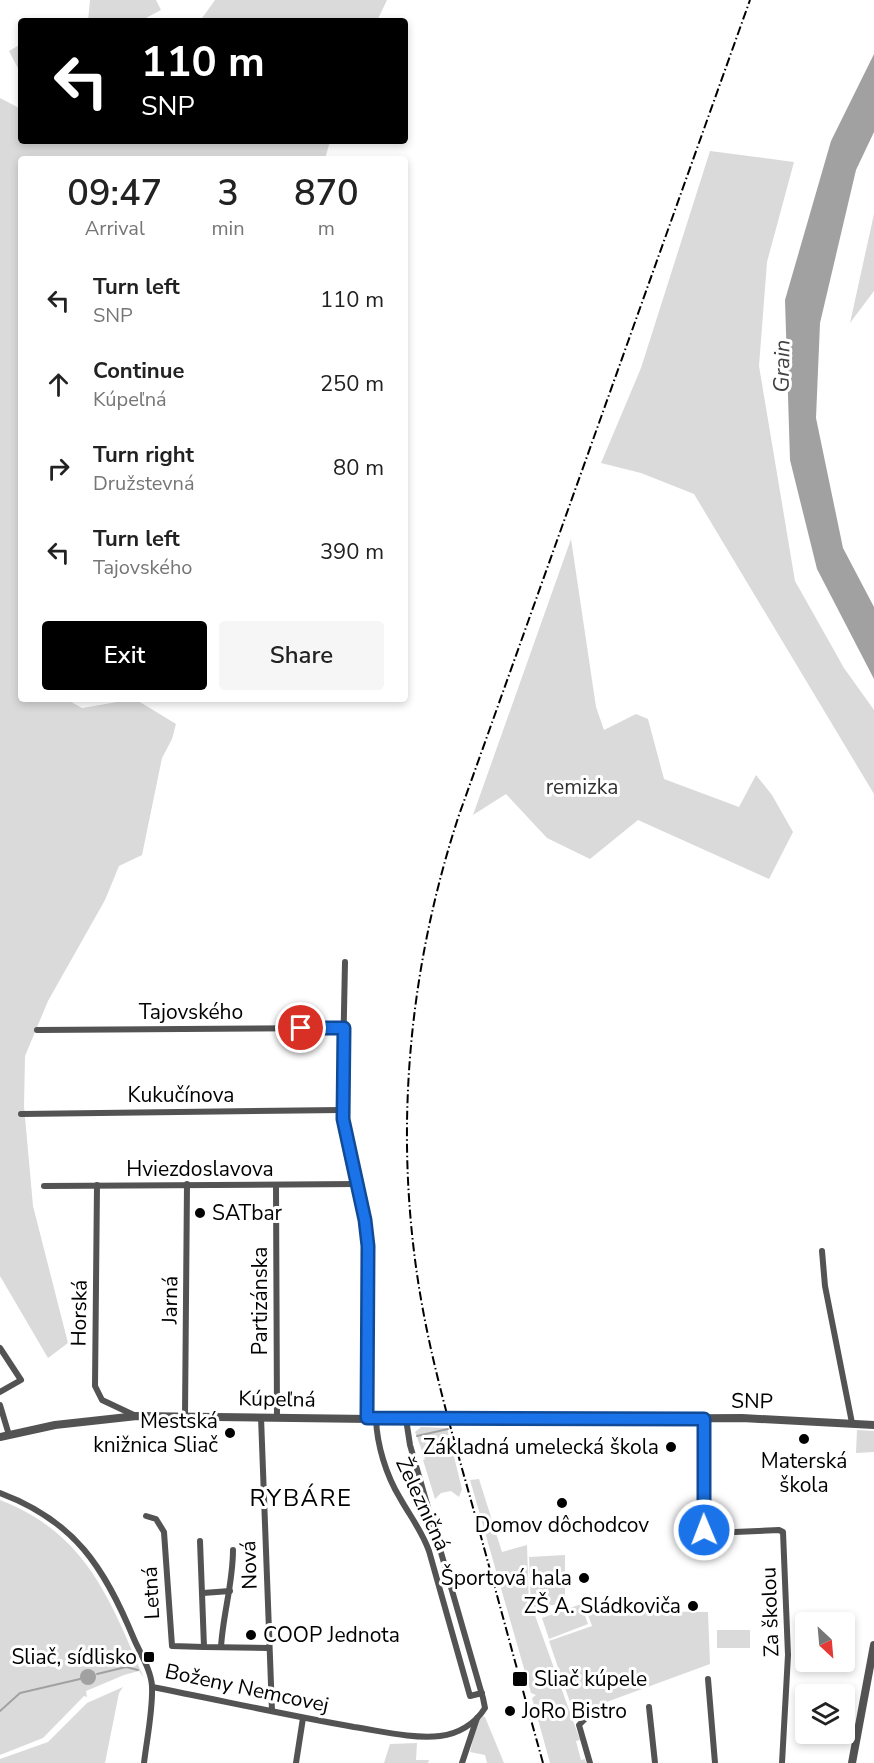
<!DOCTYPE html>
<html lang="en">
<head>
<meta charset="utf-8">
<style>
  body { margin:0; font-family:"Nunito Sans",sans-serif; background:#f6f6f6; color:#222; height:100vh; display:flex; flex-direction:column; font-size:22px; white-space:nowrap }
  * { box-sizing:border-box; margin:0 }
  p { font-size:20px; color:#767676 }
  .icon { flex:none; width:33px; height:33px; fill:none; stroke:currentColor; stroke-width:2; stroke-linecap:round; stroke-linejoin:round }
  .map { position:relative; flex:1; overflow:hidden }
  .side { position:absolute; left:18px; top:156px; width:390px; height:546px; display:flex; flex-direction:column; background:#fff; border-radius:6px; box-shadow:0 3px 9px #0003 }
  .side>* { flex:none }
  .guide { position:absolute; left:18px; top:18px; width:390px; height:126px; border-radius:6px; box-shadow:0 3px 9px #0003; background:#000; color:#fff; overflow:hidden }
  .needle { width:39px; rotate:154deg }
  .buttons { position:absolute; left:795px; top:1612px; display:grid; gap:12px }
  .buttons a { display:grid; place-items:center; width:60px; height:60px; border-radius:6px; background:#fff; box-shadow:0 3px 9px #0003; font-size:30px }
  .pin { position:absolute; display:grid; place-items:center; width:51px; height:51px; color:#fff; margin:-26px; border:3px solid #fff; border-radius:50%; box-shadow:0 2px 6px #0007 }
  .me { position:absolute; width:66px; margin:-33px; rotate:359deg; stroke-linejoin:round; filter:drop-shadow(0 0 4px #0008) }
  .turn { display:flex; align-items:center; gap:21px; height:126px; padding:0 24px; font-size:27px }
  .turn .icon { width:78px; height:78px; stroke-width:2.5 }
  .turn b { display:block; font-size:42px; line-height:51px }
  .eta { display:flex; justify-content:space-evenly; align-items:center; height:102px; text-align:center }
  .eta b { font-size:36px; font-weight:600; line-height:42px }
  .button { display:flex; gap:12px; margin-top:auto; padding:12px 24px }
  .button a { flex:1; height:69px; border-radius:6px; background:#000; color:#fff; font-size:24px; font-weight:600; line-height:69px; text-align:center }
  .button a+a { background:#f6f6f6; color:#222 }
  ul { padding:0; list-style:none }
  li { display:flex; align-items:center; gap:18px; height:84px; padding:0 24px }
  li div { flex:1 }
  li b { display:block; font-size:22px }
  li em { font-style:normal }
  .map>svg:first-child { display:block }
</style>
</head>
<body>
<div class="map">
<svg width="874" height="1763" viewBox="0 0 874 1763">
  <rect width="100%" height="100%" fill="#fff"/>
  <!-- green -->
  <g fill="#dadada">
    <polygon points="90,0 156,0 161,10 144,19 144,21 88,21"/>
    <polygon points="215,0 387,0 377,21 200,21"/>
    <polygon points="21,44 21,74 9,51"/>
    <polygon points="0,98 21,109 21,141 330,141 325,159 21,159 21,699 66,699 82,708 135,699 176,724 172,739 162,758 142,855 119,866 105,900 48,1001 25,1056 24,1106 33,1206 68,1343 48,1358 0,1276"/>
    <polygon points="710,151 794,162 767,262 759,366 795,581 844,668 874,710 874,794 694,494 641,473 601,463 641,368"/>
    <polygon points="874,214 874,291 850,323"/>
    <polygon points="571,539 596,707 604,730 636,714 648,719 664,779 739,807 756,775 772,795 793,832 769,879 638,820 590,859 547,838 506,794 473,815"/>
    <polygon points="421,1427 447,1428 462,1489 459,1497 451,1491 441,1493 435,1499 423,1460 425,1459 415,1432"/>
    <polygon points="857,1430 874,1431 874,1452 856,1453"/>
    <polygon points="479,1479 502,1552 527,1545 529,1607 531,1607 529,1557 565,1555 565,1604 532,1607 580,1740 576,1741 581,1760 585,1759 586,1763 550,1763 532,1698 536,1695 531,1693 470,1480"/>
    <path d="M 0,1500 C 87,1534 109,1598 144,1678 L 139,1671 L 124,1675 L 86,1691 L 87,1697 L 84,1696 L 43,1738 L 0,1755 Z"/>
    <polygon points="583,1601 601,1601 608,1611 708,1612 710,1664 574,1714 549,1641 592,1626"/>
    <polygon points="581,1604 588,1624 549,1639 542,1618"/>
    <rect x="717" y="1630" width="33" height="18"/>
    <polygon points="123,1687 119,1693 105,1763 0,1763 0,1759 48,1742 87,1703"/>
    <polygon points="482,1716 485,1717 504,1763 487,1763 485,1755 470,1752 478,1719"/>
    <polygon points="417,1743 416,1760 429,1760 428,1763 384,1763 390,1744"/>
  </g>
  <!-- water -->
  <g fill="#a1a1a1">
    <polygon points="874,54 874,132 856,170 820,323 816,418 843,548 874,607 874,679 817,569 790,460 785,300 831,141"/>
    <circle cx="88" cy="1677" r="8"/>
  </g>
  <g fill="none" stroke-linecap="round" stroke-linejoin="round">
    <!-- stream -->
    <g stroke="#a1a1a1" stroke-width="2">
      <polyline points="417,1436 448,1429"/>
      <polyline points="97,1674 126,1667 138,1670"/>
      <polyline points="0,1711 20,1693 80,1679"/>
    </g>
    <!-- minor -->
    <g stroke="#535353" stroke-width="6">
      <polyline points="345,962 342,1110 367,1232 367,1418"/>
      <polyline points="37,1030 344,1028"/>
      <polyline points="21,1114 342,1110"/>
      <polyline points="97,1185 95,1386 102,1400 136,1416"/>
      <polyline points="276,1185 277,1417"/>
      <polyline points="44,1186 357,1184"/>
      <polyline points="822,1251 825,1286 852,1423"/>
      <polyline points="0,1348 21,1380 0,1392"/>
      <polyline points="0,1405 9,1435"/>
      <polyline points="185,1416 187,1184"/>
      <polyline points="261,1417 272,1711"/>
      <path d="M 376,1419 C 377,1445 386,1475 400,1498 C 410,1516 422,1531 429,1551 L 470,1696 L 482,1693"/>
      <polyline points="704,1419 704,1530"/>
      <path d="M 0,1493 C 75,1521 104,1567 134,1639 C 140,1653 151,1670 152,1686 C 153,1710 147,1738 144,1763"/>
      <polyline points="146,1516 156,1519 164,1532 172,1646 204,1647"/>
      <circle cx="705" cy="1539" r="9"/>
      <polyline points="711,1533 779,1530 783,1532 788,1655 782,1763"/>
      <polyline points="200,1541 204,1647 268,1648"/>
      <polyline points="203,1593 230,1591"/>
      <path d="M 221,1647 C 223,1614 233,1583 233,1550"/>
      <polyline points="708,1679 715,1763"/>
      <path d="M 152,1687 C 219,1700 286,1715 354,1727 C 381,1731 412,1739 440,1736 C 458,1734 475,1724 485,1708 L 483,1698 L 410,1445 L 406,1419"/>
      <polyline points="649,1707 655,1763"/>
      <polyline points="296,1763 303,1718"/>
      <polyline points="462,1763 477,1718"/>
      <polyline points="590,1763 579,1725 587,1717 600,1713"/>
    </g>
    <!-- tertiary -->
    <g stroke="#535353" stroke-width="8">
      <polyline points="0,1437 55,1425 137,1416 448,1420 742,1418 874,1425"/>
      <polyline points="852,1763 874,1645"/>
    </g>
    <!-- rail -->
    <path stroke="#000" stroke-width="2" stroke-dasharray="9 3 1.5 3" stroke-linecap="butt" d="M 543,1763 C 519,1677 496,1591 472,1504 C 450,1426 427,1348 416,1267 C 395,1115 411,961 459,815 L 750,0"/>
  </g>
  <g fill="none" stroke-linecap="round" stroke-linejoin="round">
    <defs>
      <polyline id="route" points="301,1028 344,1028 343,1119 365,1220 368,1246 367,1418 704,1419 704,1530"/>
    </defs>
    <!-- route casing -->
    <use href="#route" stroke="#114b97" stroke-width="15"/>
    <!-- route -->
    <use href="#route" stroke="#1a73e8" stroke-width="10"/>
  </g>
  <!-- markers -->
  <g fill="#000" stroke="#fff" stroke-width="2">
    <circle cx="200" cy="1213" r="6"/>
    <circle cx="230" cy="1433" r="6"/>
    <circle cx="804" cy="1439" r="6"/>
    <circle cx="671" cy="1447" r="6"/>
    <circle cx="562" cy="1503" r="6"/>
    <circle cx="584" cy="1578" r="6"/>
    <circle cx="693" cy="1606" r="6"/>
    <circle cx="251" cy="1635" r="6"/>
    <rect x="143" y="1651" width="12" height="12" rx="3"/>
    <rect x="512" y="1671" width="16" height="16" rx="3"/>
    <circle cx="510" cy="1711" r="6"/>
  </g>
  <g text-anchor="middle" stroke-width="6" stroke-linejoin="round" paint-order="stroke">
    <!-- park labels -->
    <g font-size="21" fill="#313131" stroke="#fff">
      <text x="582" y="794">remizka</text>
    </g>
    <!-- street labels -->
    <g font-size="21" fill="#000" stroke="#fff">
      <text x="191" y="1019">Tajovského</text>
      <text x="181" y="1102">Kukučínova</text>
      <text x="200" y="1176">Hviezdoslavova</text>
      <text transform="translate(170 1300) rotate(-89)" y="7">Jarná</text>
      <text transform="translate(260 1301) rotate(-90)" y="7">Partizánska</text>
      <text transform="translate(79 1313) rotate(-89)" y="7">Horská</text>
      <text transform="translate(277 1399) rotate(1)" y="7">Kúpeľná</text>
      <text transform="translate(752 1401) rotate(1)" y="7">SNP</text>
      <text transform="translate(423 1504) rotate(65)" y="7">Železničná</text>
      <text transform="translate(249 1565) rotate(-92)" y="7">Nová</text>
      <text transform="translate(151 1593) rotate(-93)" y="7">Letná</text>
      <text transform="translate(770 1612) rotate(-92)" y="7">Za školou</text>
      <text transform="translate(247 1688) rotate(12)" y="7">Boženy Nemcovej</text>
    </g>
    <!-- poi labels -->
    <g font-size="21" fill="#000" stroke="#fff" text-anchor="end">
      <text x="212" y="1220" text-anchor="start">SATbar</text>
      <text x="218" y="1428">Mestská<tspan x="218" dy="24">knižnica Sliač</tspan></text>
      <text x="659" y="1454">Základná umelecká škola</text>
      <text x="804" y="1468" text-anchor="middle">Materská<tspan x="804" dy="24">škola</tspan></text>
      <text x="562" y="1532" text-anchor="middle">Domov dôchodcov</text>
      <text x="572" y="1585">Športová hala</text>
      <text x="681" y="1613">ZŠ A. Sládkoviča</text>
      <text x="263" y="1642" text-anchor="start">COOP Jednota</text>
      <text x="137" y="1664">Sliač, sídlisko</text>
      <text x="534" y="1686" text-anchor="start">Sliač kúpele</text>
      <text x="522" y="1718" text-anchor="start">JoRo Bistro</text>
    </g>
    <!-- water labels -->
    <g font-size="22" font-style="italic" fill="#424242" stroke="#fff">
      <text transform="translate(781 366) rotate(-89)" y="8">Grain</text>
    </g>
    <!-- quarter labels -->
    <g font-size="24" letter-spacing="1.5" fill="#000" stroke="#fff">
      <text x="301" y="1506">RYBÁRE</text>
    </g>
  </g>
</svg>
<div class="buttons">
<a><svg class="needle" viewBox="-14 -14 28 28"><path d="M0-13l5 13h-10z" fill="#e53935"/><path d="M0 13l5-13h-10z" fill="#767676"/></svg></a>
<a><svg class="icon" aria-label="layers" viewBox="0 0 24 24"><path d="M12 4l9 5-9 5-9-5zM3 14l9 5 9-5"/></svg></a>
</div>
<div class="pin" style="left:301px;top:1028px;background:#d93025"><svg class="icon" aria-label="arrive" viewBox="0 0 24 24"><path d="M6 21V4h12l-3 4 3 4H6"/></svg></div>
<svg class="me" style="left:704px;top:1530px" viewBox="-20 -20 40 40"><circle r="17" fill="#1a73e8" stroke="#fff" stroke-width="3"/><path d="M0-11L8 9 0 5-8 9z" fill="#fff"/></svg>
<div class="guide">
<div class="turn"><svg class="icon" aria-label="left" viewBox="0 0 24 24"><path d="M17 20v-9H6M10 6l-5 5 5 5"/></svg><div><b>110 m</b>SNP</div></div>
</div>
<section class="side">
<div class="eta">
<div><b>09:47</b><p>Arrival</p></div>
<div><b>3</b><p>min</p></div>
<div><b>870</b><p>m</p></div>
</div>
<ul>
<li><svg class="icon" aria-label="left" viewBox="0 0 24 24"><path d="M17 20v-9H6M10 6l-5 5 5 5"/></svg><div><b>Turn left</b><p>SNP</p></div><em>110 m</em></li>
<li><svg class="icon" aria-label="ahead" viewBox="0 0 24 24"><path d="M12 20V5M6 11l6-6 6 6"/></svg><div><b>Continue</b><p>Kúpeľná</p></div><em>250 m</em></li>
<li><svg class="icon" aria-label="right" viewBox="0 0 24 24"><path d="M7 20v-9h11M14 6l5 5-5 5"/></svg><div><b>Turn right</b><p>Družstevná</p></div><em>80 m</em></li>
<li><svg class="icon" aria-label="left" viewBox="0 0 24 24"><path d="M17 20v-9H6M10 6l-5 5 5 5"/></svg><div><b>Turn left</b><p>Tajovského</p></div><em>390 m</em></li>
</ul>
<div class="button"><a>Exit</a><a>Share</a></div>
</section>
</div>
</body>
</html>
